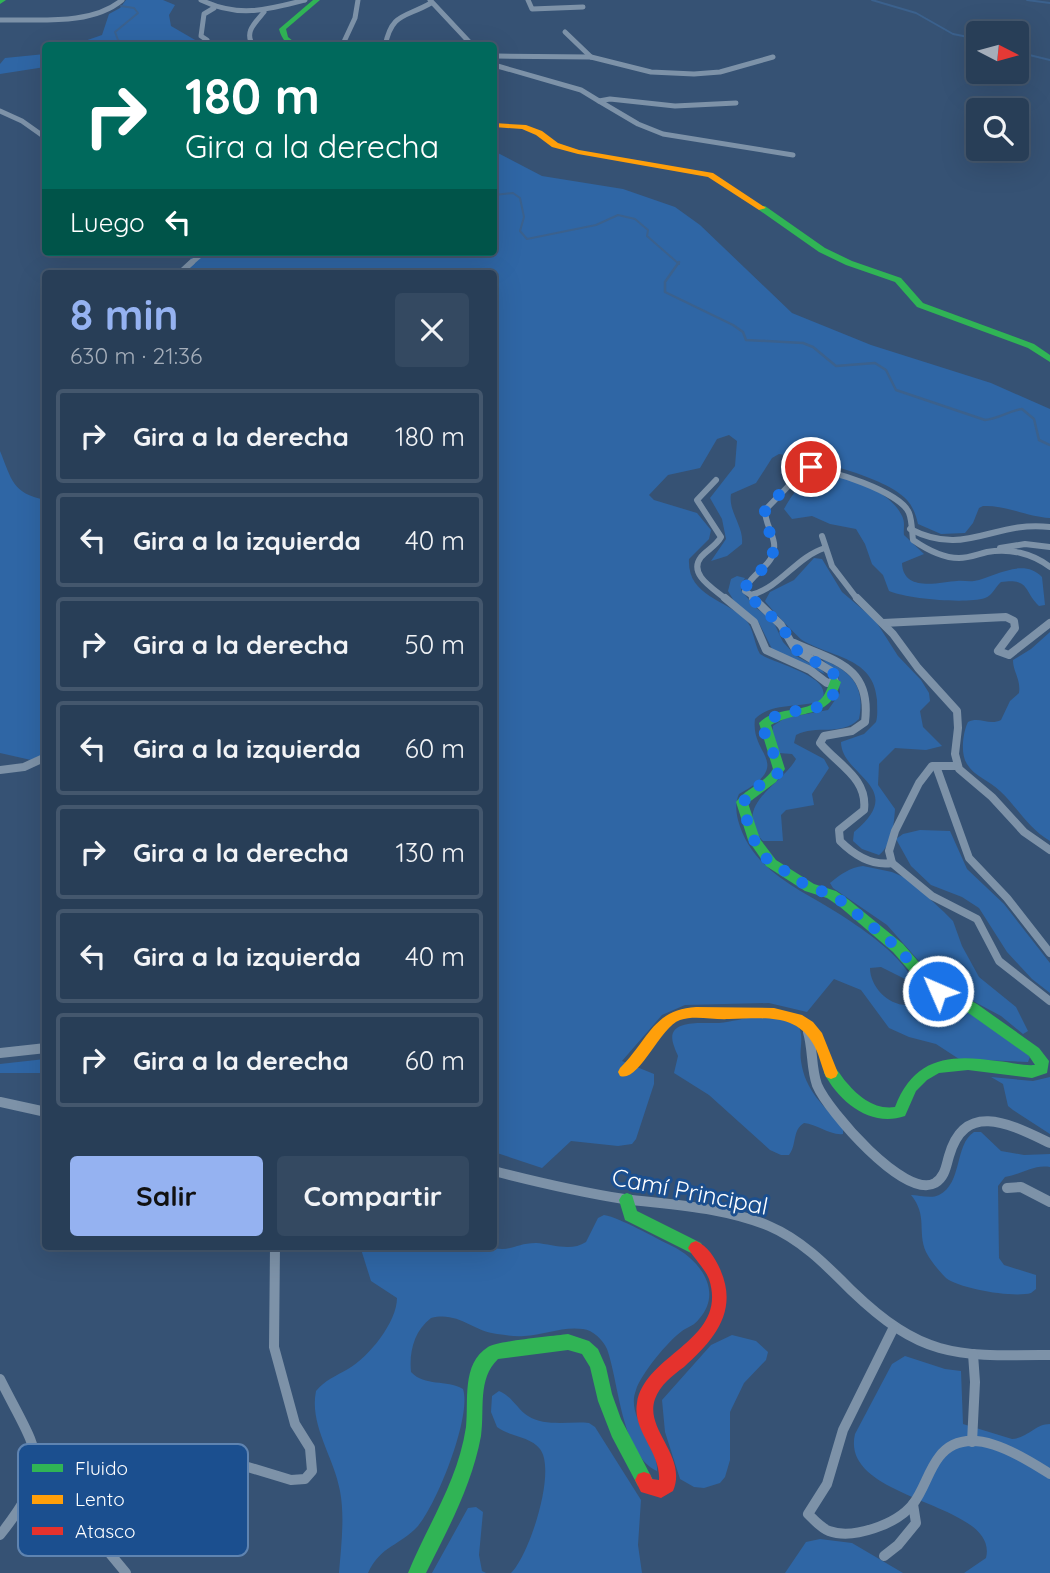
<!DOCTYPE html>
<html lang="es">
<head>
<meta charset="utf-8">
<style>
  body { margin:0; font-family:Quicksand,sans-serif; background:#344961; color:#f1f3f6; height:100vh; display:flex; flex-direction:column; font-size:26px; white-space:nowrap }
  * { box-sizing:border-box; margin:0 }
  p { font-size:23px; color:#a5aeba }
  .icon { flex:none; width:38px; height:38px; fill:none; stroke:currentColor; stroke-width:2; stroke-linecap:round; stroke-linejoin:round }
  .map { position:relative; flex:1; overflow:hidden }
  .side { position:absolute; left:42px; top:270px; width:455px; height:980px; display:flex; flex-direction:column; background:#283e57; border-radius:7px; box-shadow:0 7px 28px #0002,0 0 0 2px #44576d }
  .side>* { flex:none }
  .top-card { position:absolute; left:42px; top:42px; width:455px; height:214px; border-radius:7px; box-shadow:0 7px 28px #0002,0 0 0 2px #44576d; background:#00695c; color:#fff; overflow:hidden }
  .needle { width:46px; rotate:96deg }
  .controls { position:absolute; left:966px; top:21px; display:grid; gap:14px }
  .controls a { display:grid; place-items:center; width:63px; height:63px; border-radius:7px; background:#283e57; box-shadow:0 7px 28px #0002,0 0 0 2px #44576d; font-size:35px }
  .pin { position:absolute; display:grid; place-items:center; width:60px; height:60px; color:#fff; margin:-30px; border:4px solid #fff; border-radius:50%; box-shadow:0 2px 7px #0007 }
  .me { position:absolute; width:77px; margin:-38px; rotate:315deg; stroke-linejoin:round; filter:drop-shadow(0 0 5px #0008) }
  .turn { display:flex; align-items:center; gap:24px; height:147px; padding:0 28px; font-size:32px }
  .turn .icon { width:91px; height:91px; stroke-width:2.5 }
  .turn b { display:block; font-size:49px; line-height:60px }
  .then { display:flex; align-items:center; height:66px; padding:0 28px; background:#0003; gap:14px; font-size:26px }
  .round { display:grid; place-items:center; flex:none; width:74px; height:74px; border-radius:7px; background:#344961 }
  .headline { display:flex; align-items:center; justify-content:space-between; height:119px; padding:0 28px }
  h1 { font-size:42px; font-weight:700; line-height:52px; color:#95b2f1 }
  .cta { display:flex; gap:14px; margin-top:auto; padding:14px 28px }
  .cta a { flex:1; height:80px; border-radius:7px; background:#95b2f1; color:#111; font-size:28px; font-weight:700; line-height:80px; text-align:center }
  .cta a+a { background:#344961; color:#f1f3f6 }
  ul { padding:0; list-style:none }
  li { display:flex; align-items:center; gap:21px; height:94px; margin:0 14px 10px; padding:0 14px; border:4px solid #44576d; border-radius:7px }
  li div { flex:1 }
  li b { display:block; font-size:26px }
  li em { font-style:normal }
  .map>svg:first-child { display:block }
</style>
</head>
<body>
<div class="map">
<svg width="1050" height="1573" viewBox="0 0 1050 1573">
  <rect width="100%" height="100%" fill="#365274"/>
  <!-- green -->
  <g fill="#2f66a5">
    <polygon points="126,0 163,0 175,5 169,15 171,26 202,44 219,45 73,45 102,35 109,14 120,8"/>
    <polygon points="45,54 45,67 0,74 0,64 5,58"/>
    <path d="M 494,151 L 542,176 L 623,189 L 675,207 L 700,225 L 792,313 L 871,345 L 991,383 L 1050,409 L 1050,518 C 1027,517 1007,505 983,506 L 979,508 L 973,523 L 965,533 L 941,534 L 918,524 C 916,515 913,507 907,500 C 887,477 809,458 779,454 L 772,458 L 756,483 L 731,494 C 728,512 744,526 742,544 L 727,556 L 711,561 L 726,539 L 722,519 L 710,498 L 735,466 L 737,441 L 729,435 L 717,439 L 700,468 L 668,475 L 649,495 L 654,500 L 697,513 L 711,530 L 709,539 L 689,559 C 687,596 725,599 745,619 C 754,628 754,644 760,654 C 775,664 837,677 821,701 C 801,708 771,702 755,719 C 750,756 795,763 739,794 C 735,803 736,811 738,820 C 752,872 801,889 841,915 C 867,932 896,952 912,978 L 911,982 L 881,967 L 870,968 C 870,988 892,1010 914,1004 C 926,1000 932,996 945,1001 C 974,1012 1010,1034 1030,1057 L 1028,1062 L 959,1059 L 936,1044 L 909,1037 L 889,1028 L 861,990 L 834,979 L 807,1012 L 769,1003 L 685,1005 L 662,1015 L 622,1061 L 654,1074 L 654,1084 L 636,1139 L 632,1144 L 618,1146 L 571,1141 L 542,1168 L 494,1152 L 494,273 L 189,273 L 191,252 L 494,252 Z"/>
    <path d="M 0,451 C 12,480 12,493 45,500 L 45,766 L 31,760 L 0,753 Z"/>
    <path d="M 816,473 C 843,474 888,489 901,514 C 906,522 903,528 904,535 L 924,554 L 902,563 C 903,593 940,582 957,581 C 963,580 968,582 974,581 C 995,577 1023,557 1042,577 L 1045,605 L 1039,606 C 1023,590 1030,578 1001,582 C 995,587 993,595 985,598 C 966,604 908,599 889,591 L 883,575 L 872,564 L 865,544 L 856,529 L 830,524 L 812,516 L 792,519 L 784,509 C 791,496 803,479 816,473 Z"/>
    <path d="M 814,558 L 822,559 L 842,592 L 875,620 L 898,656 L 921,680 L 929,693 L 930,701 L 920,711 L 923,727 L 942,746 L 926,750 L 895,748 L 879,764 L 878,785 L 895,809 C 894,824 892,845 879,855 L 862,849 L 853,841 L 854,832 C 909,787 841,776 841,742 L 864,734 L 876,722 C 878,715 877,708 877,700 C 874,657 832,658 802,640 C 798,637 769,607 765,601 L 770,592 L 794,580 Z"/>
    <polygon points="737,576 745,578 741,584 741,590 755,607 773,621 783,642 796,656 821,669 825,674 772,649 759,623 734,601 728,591 731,579"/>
    <path d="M 1050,632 L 1050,841 C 1028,828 1018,808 1000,791 C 990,781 974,776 967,764 C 960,754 963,732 968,722 C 979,716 989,726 1001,720 L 1010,701 L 1019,693 C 1021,679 1013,672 1013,660 L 1031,649 Z"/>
    <path d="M 822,659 C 850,671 866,685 859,719 C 841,737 816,724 796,735 L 794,743 L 824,759 L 829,768 L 812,794 L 814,805 L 786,810 L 781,815 L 783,841 L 763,841 C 730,805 783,784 796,759 L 792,754 L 779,753 L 772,735 L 773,726 L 785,718 L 828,710 L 840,693 L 838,675 Z"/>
    <polygon points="920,830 950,831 967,869 1004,904 1050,963 1050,993 1032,979 1007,952 979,908 962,897 931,885 911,866 896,839 903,834"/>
    <path d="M 863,866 L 892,872 L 908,879 L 944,912 L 953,921 L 962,946 L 979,977 L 1016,1007 L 1028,1031 L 1023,1034 L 1001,1016 L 945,986 L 926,969 L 887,925 L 833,888 L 830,883 C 840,875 850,867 863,866 Z"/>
    <path d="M 757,1016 L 786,1020 L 799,1027 C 804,1039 799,1049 801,1061 C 805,1091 824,1106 843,1127 L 843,1134 C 831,1136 817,1124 804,1123 C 792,1130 797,1145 789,1155 L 781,1155 L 770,1150 L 709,1095 L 674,1073 L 678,1056 C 677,1053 675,1050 674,1046 C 663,1017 706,1024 719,1023 C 731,1022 745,1018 757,1016 Z"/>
    <polygon points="45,1059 45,1073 0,1073 0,1064"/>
    <polygon points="991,1077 1033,1081 1050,1077 1050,1134 1013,1110 1008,1106 1003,1084"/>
    <path d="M 974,1132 L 981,1132 L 1001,1151 L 1024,1155 L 1050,1154 L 1050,1167 C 1033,1164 1021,1175 1005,1177 L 998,1186 L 999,1258 L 1004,1265 L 1036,1275 L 1036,1289 L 1031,1293 C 1014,1298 960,1289 946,1278 C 939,1271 930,1260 926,1252 C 917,1231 928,1216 911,1195 C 919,1195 931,1199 939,1195 C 963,1183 954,1145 974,1132 Z"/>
    <path d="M 604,1215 C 621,1218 655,1238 672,1246 C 699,1259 724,1291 699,1319 C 695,1325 688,1327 682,1331 C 668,1341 641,1374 636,1390 C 625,1418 659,1443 657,1471 C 621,1454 619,1382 607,1349 C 603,1340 593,1330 583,1329 C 563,1326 544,1335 524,1336 C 515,1337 506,1335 497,1334 C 472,1331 458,1311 431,1318 C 414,1331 409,1352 411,1372 C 425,1387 446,1379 463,1389 C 472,1416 437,1504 418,1526 C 400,1546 381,1545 368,1573 L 339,1573 C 341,1547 345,1517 340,1491 C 334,1457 309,1425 316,1391 C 325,1380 336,1376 348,1369 C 369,1357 397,1322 397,1298 L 371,1281 L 360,1246 L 486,1246 C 511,1254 514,1243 536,1243 C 552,1244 571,1252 586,1242 L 598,1218 Z"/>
    <polygon points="732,1335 756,1341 768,1352 766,1360 744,1383 730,1412 730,1460 725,1477 720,1483 704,1488 694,1487 680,1479 665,1432 662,1400 711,1345"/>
    <path d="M 905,1356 L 945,1369 L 961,1371 L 963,1424 L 1012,1439 C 1028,1438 1035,1424 1050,1424 L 1050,1573 L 964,1573 L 986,1558 C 1000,1501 839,1502 855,1434 L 892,1364 Z"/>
    <path d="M 499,1391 C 512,1396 517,1409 528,1416 C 545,1427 570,1421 589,1423 L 595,1427 L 641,1500 L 638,1545 L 642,1573 L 511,1573 C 529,1556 557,1471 540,1449 C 530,1436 510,1437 497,1427 L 491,1412 L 492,1396 Z"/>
    <polygon points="476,1507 483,1512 479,1555 482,1571 486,1573 432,1573 468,1508"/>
    <polygon points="820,1539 852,1543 903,1573 785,1573 806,1542"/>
  </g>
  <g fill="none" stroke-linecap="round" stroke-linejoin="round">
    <!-- stream-far1 -->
    <g stroke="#3b618d" stroke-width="2">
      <polyline points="872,0 916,13 953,34 978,39"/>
      <polyline points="1027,0 1050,3"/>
      <polyline points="121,6 134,8 138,13 115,32 118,40 128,46"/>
      <polyline points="1017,52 1050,60"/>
      <polyline points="494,195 513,193 520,198 524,217 520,231 527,239 596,225 618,215 635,219 648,230 647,236 679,264"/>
    </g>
    <!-- stream -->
    <path stroke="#3b618d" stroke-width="2.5" d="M 679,262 L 665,282 L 665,292 L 733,325 L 743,332 L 746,340 L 803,343 L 813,347 L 836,366 L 875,363 L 886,370 L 896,390 L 985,420 C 999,419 1008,411 1022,409 L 1034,419 L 1039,440 L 1050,445"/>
    <!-- street-far3 -->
    <g stroke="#7d92a8" stroke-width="5">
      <path d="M 201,0 C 238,18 267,10 305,0"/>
      <polyline points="430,0 473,46"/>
      <polyline points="528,0 532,9 583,7"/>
      <path d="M 0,20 C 38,19 91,26 122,0"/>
      <polyline points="565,32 591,57"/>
      <polyline points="207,40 201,36 204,14 214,8"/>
      <path d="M 254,46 C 243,33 255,23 264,12"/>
      <polyline points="342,46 355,18 358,0"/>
      <path d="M 385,46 C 392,12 405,18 431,3"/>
      <polyline points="496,56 591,57 651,72 694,74 720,72 773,57"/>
      <polyline points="494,65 581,90 599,101 610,99 675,106 736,103"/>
      <polyline points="599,101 638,124 663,134 793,155"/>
      <polyline points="0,111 22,121 46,138"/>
      <polyline points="190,264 204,252"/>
    </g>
    <!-- street-far2 -->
    <g stroke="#7d92a8" stroke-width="6">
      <polyline points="180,273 192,262"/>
      <path d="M 716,480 L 697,500 L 721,537 C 716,546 707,550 701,557 C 687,575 716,590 727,600"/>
      <path d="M 910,529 C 966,558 993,520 1050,527"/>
      <polyline points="822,536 832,566 858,600"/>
      <path d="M 825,548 C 796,557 781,587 751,595 L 745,591 C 750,572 777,566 774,543 C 772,531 765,523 765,510 L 806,468 C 828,468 901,492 909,513 C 912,520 912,532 913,540 C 926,549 943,558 959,558 C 969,558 978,554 987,552 C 1009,548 1032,553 1050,567"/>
      <polyline points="1000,548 1025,544 1050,547"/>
      <polyline points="751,595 754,600"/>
    </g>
    <!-- street-far1 -->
    <g stroke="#7d92a8" stroke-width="8">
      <polyline points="725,598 754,622 766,650 810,670 827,683 835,682 831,671 795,649 781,625 753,598"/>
      <polyline points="857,598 893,634 918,668 957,711 958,728 955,754 959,769 992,797 1024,832 1050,850"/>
      <polyline points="883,623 1006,617 1014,621 1015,628 998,651 1009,655 1050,623"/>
      <path d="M 794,643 C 834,661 872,666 865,722 L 852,731 L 824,736 L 820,743 C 838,765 868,778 864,810 L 839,830 L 840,841 C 854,855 872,866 892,863"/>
      <polyline points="936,766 969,858 1007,898 1050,953"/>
      <polyline points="957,766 932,766 919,783 895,831 889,851 892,863 932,896 977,919 999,961 1050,1001"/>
      <polyline points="0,770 24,767 46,757"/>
    </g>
    <!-- street -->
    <g stroke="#7d92a8" stroke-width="10">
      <path d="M 808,1032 C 813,1049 811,1068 817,1085 C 828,1111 905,1200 935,1183 C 945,1177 946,1166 949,1156 C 965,1099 1012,1125 1050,1143"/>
      <polyline points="0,1053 46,1048"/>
      <polyline points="0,1102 46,1112"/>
      <path d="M 494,1171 C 537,1182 580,1192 624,1199 C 672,1205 724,1207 769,1226 C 802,1240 827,1266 852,1291 C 923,1359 957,1356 1050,1355"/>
      <polyline points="1007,1188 1021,1187 1050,1202"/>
      <path d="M 894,1327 L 843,1430 L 827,1484 L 808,1514 C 814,1520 821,1528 829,1531 C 853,1540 897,1524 913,1504 C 924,1490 928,1471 939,1457 C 967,1420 1022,1456 1050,1474"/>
      <path d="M 0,1379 C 37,1453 57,1463 0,1535"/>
      <polyline points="972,1442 975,1382 973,1354"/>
      <polyline points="36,1478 58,1478 167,1455 238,1464 291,1480 305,1479 312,1471 310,1448 295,1424 274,1347 275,1246"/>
      <polyline points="38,1480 64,1498 126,1573"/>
      <polyline points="884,1556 898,1545 916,1523 913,1504"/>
    </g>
    <!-- fast -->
    <g fill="#30b455" fill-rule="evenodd">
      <polygon points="0,0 6,0 0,4"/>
      <path d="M 313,0 L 320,0 L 286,29 L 288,37 L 299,46 C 287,46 282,40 279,29 Z"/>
      <polygon points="759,206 765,206 825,248 852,261 901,278 923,303 1034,344 1050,355 1050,362 1028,348 917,307 895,282 846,265 819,252 759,210"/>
      <path d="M 835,678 L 841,682 C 828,722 801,708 771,725 L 785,769 L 776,782 L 748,803 L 760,839 L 776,860 L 814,884 L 836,891 L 849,900 L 903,944 L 937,983 L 977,1004 L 1039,1048 L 1049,1061 L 1047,1073 L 1032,1078 L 968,1070 L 939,1073 L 927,1080 L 916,1091 L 905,1116 C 871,1128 839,1102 824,1073 L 826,1069 C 831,1067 832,1066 836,1069 C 840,1073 843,1079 847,1083 C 859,1097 875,1110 895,1107 C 914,1057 950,1054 997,1061 C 1010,1062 1023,1066 1035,1065 L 1029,1056 L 967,1012 L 927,991 L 893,952 L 839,906 L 827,898 L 805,891 L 766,866 L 748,840 L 736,802 C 746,788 764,784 773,769 L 759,723 C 775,706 804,714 821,699 C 826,694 828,686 831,679 Z"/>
      <polygon points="627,1193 632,1195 637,1211 701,1243 704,1248 701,1253 696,1255 691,1253 625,1220 619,1200 622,1195"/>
      <path d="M 568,1334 L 589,1341 L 598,1349 L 606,1367 L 612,1394 L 621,1419 L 653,1480 L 650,1486 L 644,1488 L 638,1486 L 612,1437 L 598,1401 L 590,1367 L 582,1354 L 568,1350 L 498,1359 C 477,1379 485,1410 481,1436 C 472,1485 448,1529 426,1573 L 408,1573 C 428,1524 458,1481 466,1427 C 469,1401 461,1364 488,1347 C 497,1341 553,1336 568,1334 Z"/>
    </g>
    <!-- slow -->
    <g fill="#ff9f0a" fill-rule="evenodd">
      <polygon points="494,123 526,125 542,131 558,143 579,150 713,173 766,208 759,210 708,177 578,154 552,147 536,135 522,129 494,127"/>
      <path d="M 696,1007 L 774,1008 L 802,1015 L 813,1022 L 822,1033 L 838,1073 L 836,1077 L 831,1079 L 826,1077 C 821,1066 819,1052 812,1042 C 794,1012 759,1019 729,1019 C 713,1020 695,1015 680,1020 C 659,1028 639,1083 620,1076 L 618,1072 L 620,1068 C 647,1042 653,1009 696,1007 Z"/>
    </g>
    <!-- jam -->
    <path fill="#e5322d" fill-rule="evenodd" d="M 696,1241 C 708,1246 715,1258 720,1269 C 739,1311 714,1340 684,1367 C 673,1375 660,1385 655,1399 C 644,1430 688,1456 673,1491 L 661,1498 L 641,1492 L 635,1480 L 638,1474 L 644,1472 L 650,1474 L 652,1479 L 659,1480 C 661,1452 632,1431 637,1403 C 645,1353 729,1341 709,1279 C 704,1267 694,1259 688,1248 L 691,1243 Z"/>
  </g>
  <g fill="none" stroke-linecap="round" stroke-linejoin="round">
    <!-- route -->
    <path stroke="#1a73e8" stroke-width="12" stroke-dasharray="0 21.6" d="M 811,467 L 799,473 L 765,510 L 765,520 L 774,544 L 772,559 L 744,588 L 757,604 L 781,625 L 795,649 L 833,673 C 839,684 834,699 823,706 L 780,714 L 767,721 C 757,740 781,753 778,773 L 748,793 L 742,806 L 754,840 L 767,859 L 810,888 L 831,894 L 844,903 L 898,948 L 927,982 L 938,991"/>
  </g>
  <g text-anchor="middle" stroke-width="6" stroke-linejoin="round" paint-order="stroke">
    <!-- near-street labels -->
    <g font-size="24" fill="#fff" stroke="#1b4f8f">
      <text transform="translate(690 1192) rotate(11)" y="8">Camí Principal</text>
    </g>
  </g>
  <!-- legend -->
  <rect x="18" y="1444" width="230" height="112" rx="10" fill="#1b4f8f" stroke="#5f84b1" stroke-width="2"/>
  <rect x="32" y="1464" width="31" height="8" fill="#30b455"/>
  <rect x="32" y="1495" width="31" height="9" fill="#ff9f0a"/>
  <rect x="32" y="1527" width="31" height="8" fill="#e5322d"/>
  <g font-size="19" fill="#fff">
    <text x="75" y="1475">Fluido</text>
    <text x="75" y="1506">Lento</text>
    <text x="75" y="1538">Atasco</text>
  </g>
</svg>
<div class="controls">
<a><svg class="needle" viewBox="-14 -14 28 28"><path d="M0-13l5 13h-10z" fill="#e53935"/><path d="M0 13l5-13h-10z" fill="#a5aeba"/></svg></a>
<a><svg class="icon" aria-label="search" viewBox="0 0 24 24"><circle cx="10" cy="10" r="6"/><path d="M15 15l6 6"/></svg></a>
</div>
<div class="pin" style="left:811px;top:467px;background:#d93025"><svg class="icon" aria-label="arrive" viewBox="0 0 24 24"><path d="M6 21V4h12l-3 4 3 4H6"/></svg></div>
<svg class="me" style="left:938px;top:991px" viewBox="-20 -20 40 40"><circle r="17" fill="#1a73e8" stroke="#fff" stroke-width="3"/><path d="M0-11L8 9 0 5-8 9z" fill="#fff"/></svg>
<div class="top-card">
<div class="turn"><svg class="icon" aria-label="right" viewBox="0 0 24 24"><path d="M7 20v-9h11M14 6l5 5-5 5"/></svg><div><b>180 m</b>Gira a la derecha</div></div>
<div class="then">Luego<svg class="icon" aria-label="left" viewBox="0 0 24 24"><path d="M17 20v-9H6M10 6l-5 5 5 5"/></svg></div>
</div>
<section class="side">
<div class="headline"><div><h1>8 min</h1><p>630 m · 21:36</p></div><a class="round"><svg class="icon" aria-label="close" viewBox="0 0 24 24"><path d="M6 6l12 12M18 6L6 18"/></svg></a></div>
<ul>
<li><svg class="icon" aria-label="right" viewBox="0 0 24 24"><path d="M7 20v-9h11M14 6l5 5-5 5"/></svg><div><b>Gira a la derecha</b></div><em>180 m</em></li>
<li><svg class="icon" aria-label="left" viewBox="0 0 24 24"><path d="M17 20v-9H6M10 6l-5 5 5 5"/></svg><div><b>Gira a la izquierda</b></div><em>40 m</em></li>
<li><svg class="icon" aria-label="right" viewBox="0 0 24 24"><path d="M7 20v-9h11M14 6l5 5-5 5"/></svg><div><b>Gira a la derecha</b></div><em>50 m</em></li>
<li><svg class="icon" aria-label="left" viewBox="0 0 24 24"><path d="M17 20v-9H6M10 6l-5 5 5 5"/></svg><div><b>Gira a la izquierda</b></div><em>60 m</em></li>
<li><svg class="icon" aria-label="right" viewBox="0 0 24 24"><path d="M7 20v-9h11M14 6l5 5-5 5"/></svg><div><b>Gira a la derecha</b></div><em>130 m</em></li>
<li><svg class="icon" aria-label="left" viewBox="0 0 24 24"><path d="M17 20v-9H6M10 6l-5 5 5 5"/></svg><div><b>Gira a la izquierda</b></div><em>40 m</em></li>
<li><svg class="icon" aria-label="right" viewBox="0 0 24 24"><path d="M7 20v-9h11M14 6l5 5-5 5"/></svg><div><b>Gira a la derecha</b></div><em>60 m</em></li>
</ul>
<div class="cta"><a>Salir</a><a>Compartir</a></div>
</section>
</div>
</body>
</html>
